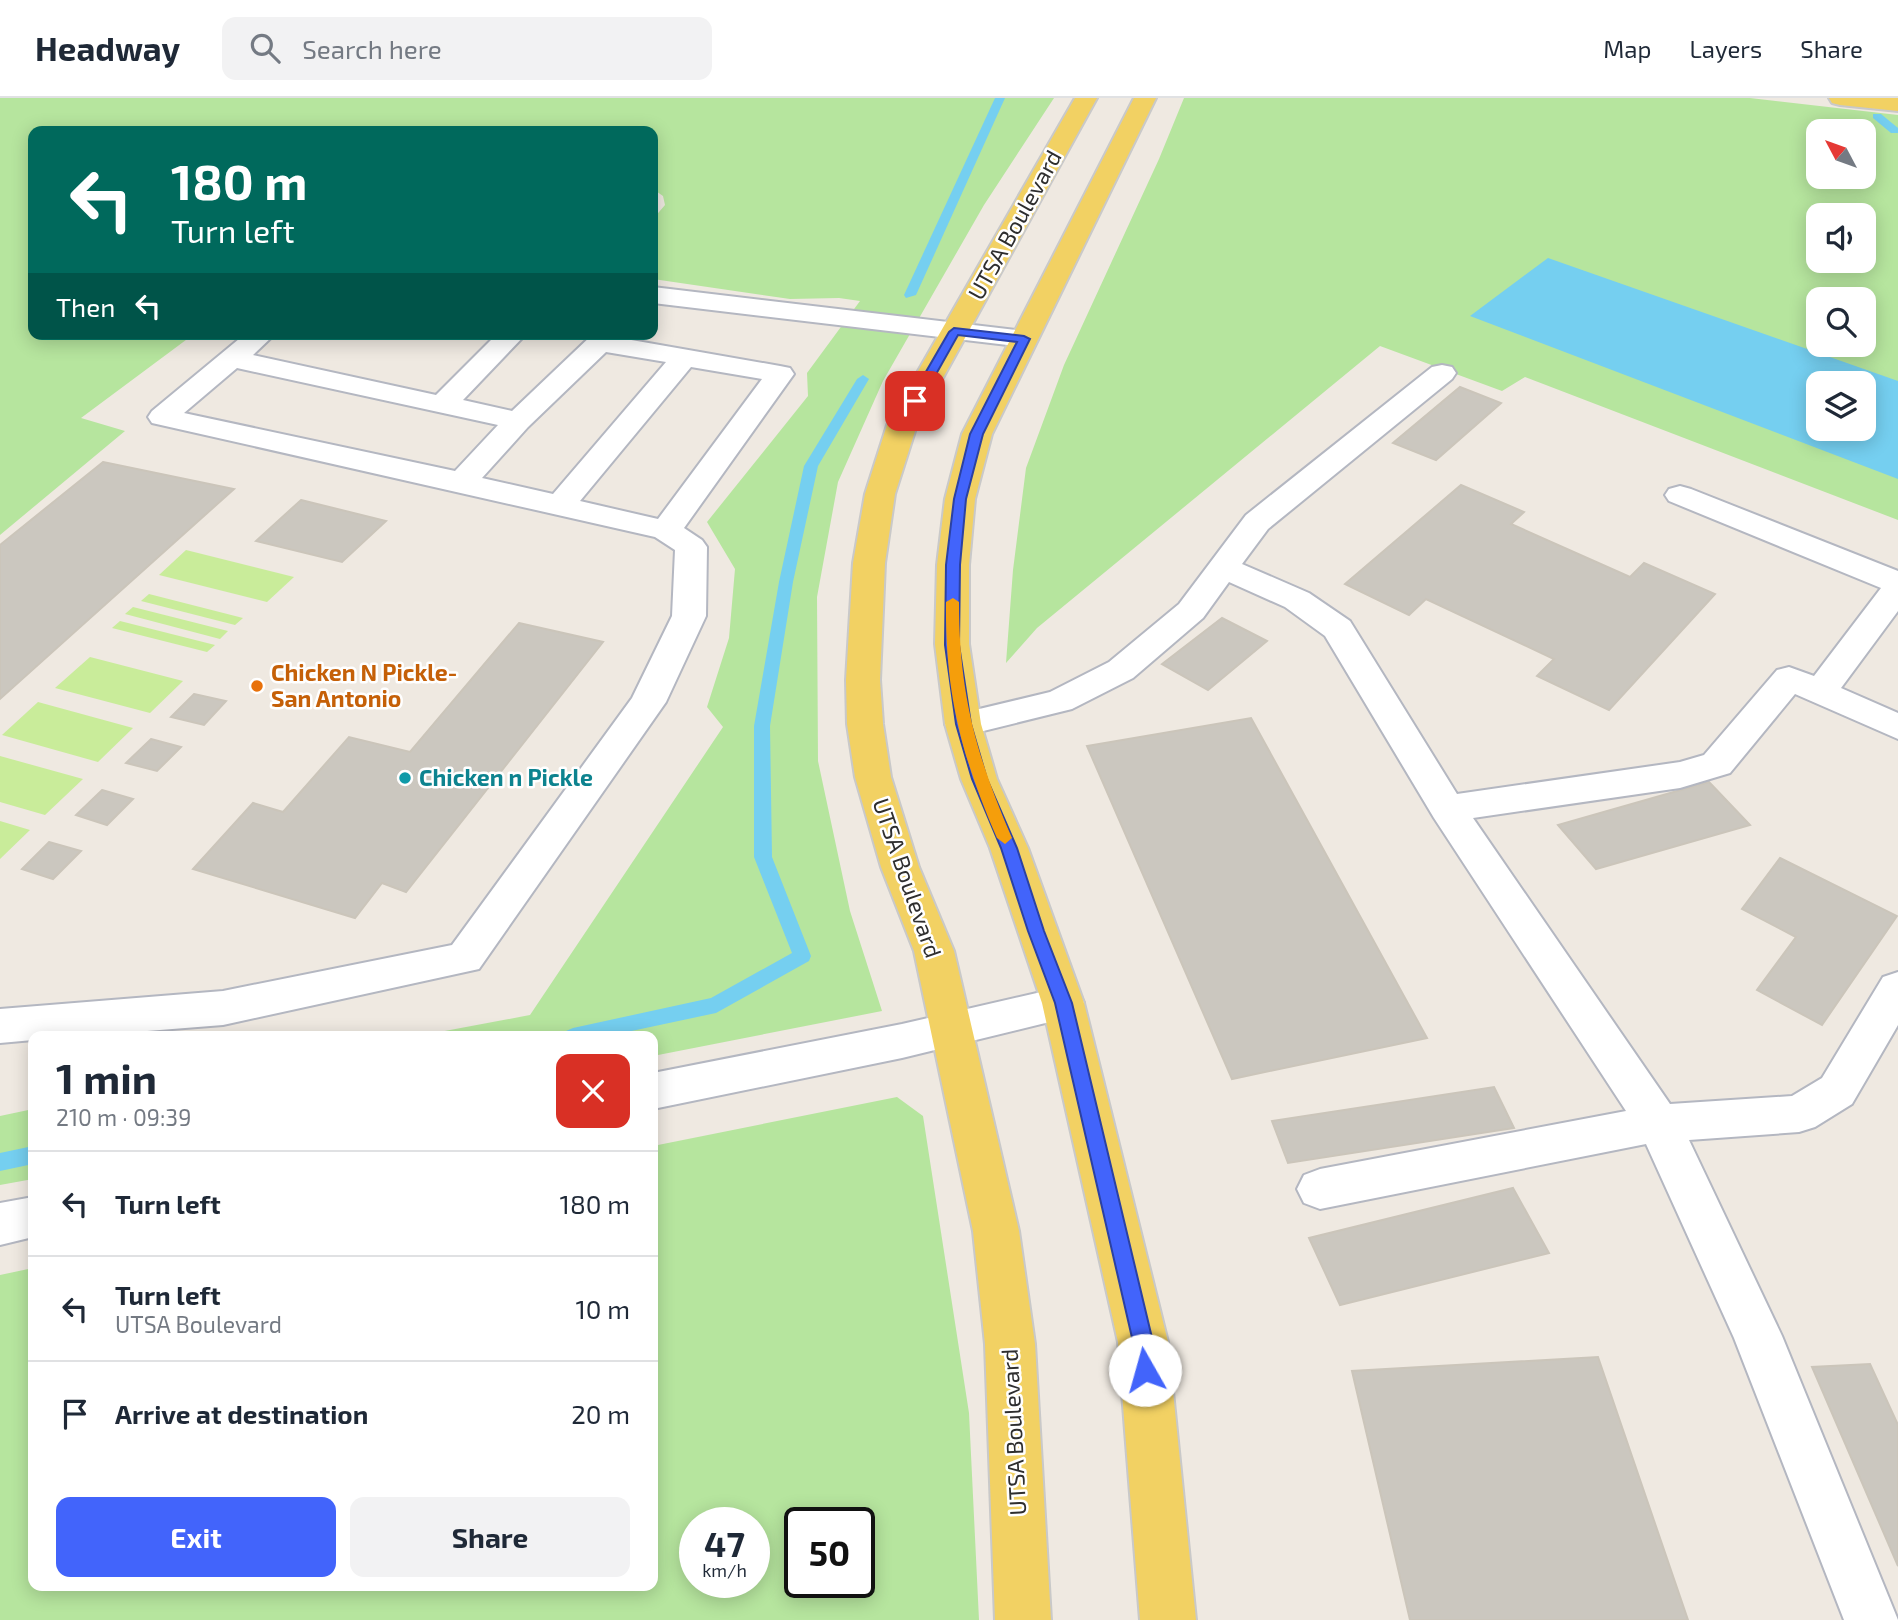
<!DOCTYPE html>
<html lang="en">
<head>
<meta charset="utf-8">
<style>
  body { margin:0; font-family:"Exo 2",sans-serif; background:#f2f2f3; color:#1f2937; height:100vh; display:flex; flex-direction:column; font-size:26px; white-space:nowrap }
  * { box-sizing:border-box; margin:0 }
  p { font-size:23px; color:#747a83 }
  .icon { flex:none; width:38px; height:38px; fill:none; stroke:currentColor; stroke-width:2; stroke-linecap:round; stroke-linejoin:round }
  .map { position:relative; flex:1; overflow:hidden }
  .panel { position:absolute; left:28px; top:933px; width:630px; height:560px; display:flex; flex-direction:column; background:#fff; border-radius:14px; box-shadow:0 4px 18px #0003 }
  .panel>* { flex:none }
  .top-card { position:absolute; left:28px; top:28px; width:630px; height:214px; border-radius:14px; box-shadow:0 4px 18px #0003; background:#00695c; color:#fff; overflow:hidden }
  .needle { width:46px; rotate:311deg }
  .tools { position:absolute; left:1806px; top:21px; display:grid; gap:14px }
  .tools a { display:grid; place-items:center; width:70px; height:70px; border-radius:14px; background:#fff; box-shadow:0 4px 18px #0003; font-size:35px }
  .speed { position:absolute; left:679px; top:1409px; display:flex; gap:14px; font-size:35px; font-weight:700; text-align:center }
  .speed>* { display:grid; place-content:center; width:91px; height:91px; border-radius:50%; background:#fff; box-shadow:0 4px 18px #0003; line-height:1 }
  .speed small { font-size:18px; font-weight:400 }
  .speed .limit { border:4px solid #111; border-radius:10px; background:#fff; color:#111 }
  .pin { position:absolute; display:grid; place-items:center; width:60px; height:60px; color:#fff; margin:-30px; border-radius:14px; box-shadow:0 4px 10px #0006 }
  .me { position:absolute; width:77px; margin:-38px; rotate:353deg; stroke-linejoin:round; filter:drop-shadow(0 0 5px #0008) }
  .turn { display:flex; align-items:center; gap:24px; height:147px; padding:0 28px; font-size:32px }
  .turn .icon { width:91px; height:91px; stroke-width:2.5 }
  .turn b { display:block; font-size:49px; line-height:60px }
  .then { display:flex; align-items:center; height:66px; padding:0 28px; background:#0003; gap:14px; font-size:26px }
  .round { display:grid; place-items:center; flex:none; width:74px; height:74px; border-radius:14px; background:#f2f2f3 }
  .summary { display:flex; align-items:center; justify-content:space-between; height:119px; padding:0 28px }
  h1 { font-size:42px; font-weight:700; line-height:52px }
  .primary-button { display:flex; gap:14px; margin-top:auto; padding:14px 28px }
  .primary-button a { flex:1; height:80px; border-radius:14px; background:#4264fb; color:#fff; font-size:28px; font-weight:700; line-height:80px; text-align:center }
  .primary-button a+a { background:#f2f2f3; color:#1f2937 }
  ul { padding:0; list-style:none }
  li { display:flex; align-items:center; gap:21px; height:105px; padding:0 28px; border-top:2px solid #e0e1e3 }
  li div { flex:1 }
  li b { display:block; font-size:26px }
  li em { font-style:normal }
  header { display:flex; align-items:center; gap:42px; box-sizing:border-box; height:98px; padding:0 35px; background:#fff; border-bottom:2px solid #e0e1e3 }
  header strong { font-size:33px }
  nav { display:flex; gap:38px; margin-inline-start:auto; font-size:24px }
  .search { width:490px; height:63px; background:#f2f2f3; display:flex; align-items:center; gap:18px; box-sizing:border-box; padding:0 24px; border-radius:14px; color:#747a83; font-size:26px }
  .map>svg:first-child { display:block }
</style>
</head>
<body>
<header>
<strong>Headway</strong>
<div class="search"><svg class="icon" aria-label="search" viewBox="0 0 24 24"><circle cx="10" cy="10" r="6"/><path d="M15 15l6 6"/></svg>Search here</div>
<nav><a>Map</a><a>Layers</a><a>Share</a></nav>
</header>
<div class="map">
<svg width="1898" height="1522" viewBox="0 0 1898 1522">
  <rect width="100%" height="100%" fill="#efe9e1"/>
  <!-- green -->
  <g fill="#b6e59e" fill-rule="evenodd">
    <polygon points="0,0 1054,0 984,107 883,283 838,384 817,499 818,663 850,813 882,913 653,958 653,938 418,938 530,917 723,629 707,609 729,540 735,471 707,424 808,298 807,275 860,203 839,200 790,201 653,181 653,121 665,107 663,98 653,91 653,33 33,33 33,236 194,236 81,320 125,333 0,437"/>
    <path d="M 1184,0 L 1750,0 L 1898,17 L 1898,422 L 1525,279 L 1502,293 L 1380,248 L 1037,530 L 1006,565 L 1013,472 L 1026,370 L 1064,267 L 1159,61 ZM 1818,33 L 1864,33 L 1864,79 L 1818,79 ZM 1818,117 L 1864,117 L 1864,163 L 1818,163 ZM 1818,201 L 1864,201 L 1864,247 L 1818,247 ZM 1818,285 L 1864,285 L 1864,331 L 1818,331 Z"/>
    <path d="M 897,999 L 923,1018 L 969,1315 L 979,1522 L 0,1522 L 0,1177 L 33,1170 L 33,1488 L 653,1488 L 653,1048 ZM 695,1424 L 754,1424 L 754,1484 L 695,1484 ZM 800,1424 L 859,1424 L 859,1484 L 800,1484 Z"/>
    <polygon points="33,1011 33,1081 0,1087 0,1018"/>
  </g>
  <!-- pitch -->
  <g fill="#c9ec9a">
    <polygon points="186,452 294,479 267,504 159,477"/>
    <polygon points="149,496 243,520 235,527 141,503"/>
    <polygon points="133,509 228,533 220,541 125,516"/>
    <polygon points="120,523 215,547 207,554 112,530"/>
    <polygon points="90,559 183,583 150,615 55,590"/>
    <polygon points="38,604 133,630 98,664 2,637"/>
    <polygon points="0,658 83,681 45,717 0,704"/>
    <polygon points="0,723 30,732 0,761"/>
  </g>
  <!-- water -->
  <path fill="#75cff0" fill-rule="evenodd" d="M 1548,160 L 1898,283 L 1898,381 L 1470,218 ZM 1818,285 L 1864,285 L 1864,331 L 1818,331 Z"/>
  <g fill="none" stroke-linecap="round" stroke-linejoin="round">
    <!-- stream -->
    <g fill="#75cff0" fill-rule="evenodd">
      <polygon points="995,0 1005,0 916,197 906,200 904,197"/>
      <polygon points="1873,16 1881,16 1898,30 1898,35 1891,35 1873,20"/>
      <polygon points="863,277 869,281 818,368 793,484 770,628 772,759 811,858 809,863 716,915 608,938 563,938 566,933 573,930 711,900 792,855 754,759 754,628 779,484 804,368 857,281"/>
      <polygon points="33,1048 33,1066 0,1073 0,1055"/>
    </g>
  </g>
  <!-- building -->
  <g fill="#cbc7bf" stroke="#cbc5ba" stroke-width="2">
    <polygon points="1460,289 1501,305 1436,362 1393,345"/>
    <polygon points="103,364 234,391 0,601 0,447"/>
    <polygon points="1461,387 1524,414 1511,426 1630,479 1644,465 1715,496 1609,612 1537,578 1554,561 1426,501 1409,517 1345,486"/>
    <polygon points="301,402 386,423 342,464 256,443"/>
    <polygon points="1222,520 1267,543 1208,592 1162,566"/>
    <polygon points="519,525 603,544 406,794 382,785 355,820 193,771 253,705 283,714 349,639 410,654"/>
    <polygon points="194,596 226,603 204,627 171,619"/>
    <polygon points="1251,620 1427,940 1232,981 1087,648"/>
    <polygon points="151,641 181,649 157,673 126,665"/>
    <polygon points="1709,684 1750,727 1596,771 1558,727"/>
    <polygon points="102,692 133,701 107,727 76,717"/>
    <polygon points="49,744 81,753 53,781 22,771"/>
    <polygon points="1780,760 1897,818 1822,927 1757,892 1796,839 1742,811"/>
    <polygon points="1494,989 1514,1030 1288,1065 1272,1023"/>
    <polygon points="1513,1090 1549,1155 1340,1207 1309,1140"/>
    <polygon points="1598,1259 1688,1522 1410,1522 1352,1273"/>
    <polygon points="1870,1266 1898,1327 1898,1468 1812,1269"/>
  </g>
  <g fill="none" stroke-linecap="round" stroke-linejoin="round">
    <defs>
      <g id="minor">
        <polygon points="653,189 1024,233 1034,235 1038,241 1034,247 1024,249 653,205"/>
        <path d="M 245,236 L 275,236 L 253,257 L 436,297 L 497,236 L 526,236 L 463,302 L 512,313 L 593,236 L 622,236 L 620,240 L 780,268 L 790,270 L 794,276 L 684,430 L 702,442 L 707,449 L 706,518 L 666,604 L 479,871 L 223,927 L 84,938 L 33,938 L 33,942 L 0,945 L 0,911 L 223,893 L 452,847 L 632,600 L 672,518 L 675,452 L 655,439 L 152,325 L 148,319 L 152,313 ZM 606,254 L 666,264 L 553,396 L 482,380 L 528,329 ZM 691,269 L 762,281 L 658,421 L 580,403 ZM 237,270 L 498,327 L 455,373 L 184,315 Z"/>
        <polygon points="1442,267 1452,269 1456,275 1452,281 1268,431 1242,466 1309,495 1350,523 1457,696 1680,664 1704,657 1777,572 1789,569 1814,578 1881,490 1669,403 1665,397 1669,391 1680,388 1691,391 1898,473 1898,513 1841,590 1898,615 1898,641 1795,596 1730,675 1680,690 1473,720 1670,1006 1792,998 1822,980 1883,879 1898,874 1898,927 1852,1006 1815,1029 1799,1034 1689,1042 1782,1238 1898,1522 1844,1522 1734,1240 1646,1046 1320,1111 1304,1105 1297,1091 1304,1077 1320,1071 1626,1013 1434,720 1325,538 1285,509 1229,484 1203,520 1133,580 1072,611 963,638 950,634 945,626 950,618 1050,594 1109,564 1179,506 1246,417 1432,269"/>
        <polygon points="1063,889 1078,893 1084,905 1078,917 902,960 653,1011 653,975 902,926"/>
        <polygon points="33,1099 33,1139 0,1147 0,1105"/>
      </g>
      <g id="major">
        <polygon points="1075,0 1097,0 917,327 895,396 885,465 880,582 883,626 891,679 919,769 954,853 1019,1133 1035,1246 1051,1522 995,1522 985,1246 973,1133 914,853 881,769 855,679 847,626 846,582 853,465 865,396 887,327"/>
        <polygon points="1134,0 1156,0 992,336 975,401 969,467 969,546 981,626 997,681 1028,750 1084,905 1168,1244 1196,1522 1140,1522 1118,1244 1042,905 990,750 961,681 945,626 935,546 937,467 945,401 962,336"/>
        <polygon points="1829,0 1898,0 1898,13 1840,7 1832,5"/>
      </g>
    </defs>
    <!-- minor casing -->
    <use href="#minor" stroke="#b4b7c1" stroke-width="4"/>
    <!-- major casing -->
    <use href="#major" stroke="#c9c9c9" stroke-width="4"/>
    <!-- minor -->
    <use href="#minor" fill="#fff" fill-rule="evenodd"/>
    <!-- major -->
    <use href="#major" fill="#f2d163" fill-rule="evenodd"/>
  </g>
  <!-- route -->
  <polygon fill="#4264fb" stroke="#2b41a3" stroke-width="2" points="954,230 1024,238 1030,241 983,336 966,401 960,467 959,547 971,626 987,681 1017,750 1044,833 1072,905 1153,1244 1155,1272 1152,1279 1145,1282 1138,1279 1133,1244 1055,905 1028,833 1001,750 972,681 956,626 945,547 946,467 954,401 970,336 1017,244 958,237 921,303 911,306 909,303 949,234"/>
  <!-- slow -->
  <path fill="#f59e0b" d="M 953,500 L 959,504 C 959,595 976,657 1012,740 L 1005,746 L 997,740 C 961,657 945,595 946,504 Z"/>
  <!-- markers -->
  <circle fill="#e8710a" stroke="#fff" stroke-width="2.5" cx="257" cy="588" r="7"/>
  <circle fill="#0f9aa8" stroke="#fff" stroke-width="2.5" cx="405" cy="680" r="7"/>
  <g text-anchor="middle" stroke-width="5" stroke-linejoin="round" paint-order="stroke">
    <!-- street labels -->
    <g font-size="23" fill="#2e2e2e" stroke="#fff">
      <text transform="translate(1015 127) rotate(-61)" y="8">UTSA Boulevard</text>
      <text transform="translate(907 780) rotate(71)" y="8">UTSA Boulevard</text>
      <text transform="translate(1014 1334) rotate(-93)" y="8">UTSA Boulevard</text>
    </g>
    <!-- food labels -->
    <g font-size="23" font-weight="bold" fill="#c56008" stroke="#fff" text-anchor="start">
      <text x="271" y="583">Chicken N Pickle-<tspan x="271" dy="26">San Antonio</tspan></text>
    </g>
    <!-- culture labels -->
    <g font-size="23" font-weight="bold" fill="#0d838f" stroke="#fff" text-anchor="start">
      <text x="419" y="688">Chicken n Pickle</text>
    </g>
  </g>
</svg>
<div class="tools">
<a><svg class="needle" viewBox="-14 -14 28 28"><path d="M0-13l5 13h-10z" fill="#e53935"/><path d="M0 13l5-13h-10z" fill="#747a83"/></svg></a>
<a><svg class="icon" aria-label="sound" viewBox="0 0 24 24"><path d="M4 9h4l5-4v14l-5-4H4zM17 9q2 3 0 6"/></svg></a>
<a><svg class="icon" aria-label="search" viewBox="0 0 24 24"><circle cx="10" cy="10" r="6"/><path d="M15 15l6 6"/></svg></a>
<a><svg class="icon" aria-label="layers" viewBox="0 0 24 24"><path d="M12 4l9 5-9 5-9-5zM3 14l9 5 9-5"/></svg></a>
</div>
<div class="speed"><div>47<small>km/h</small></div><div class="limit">50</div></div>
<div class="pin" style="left:915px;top:303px;background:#d93025"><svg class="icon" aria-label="arrive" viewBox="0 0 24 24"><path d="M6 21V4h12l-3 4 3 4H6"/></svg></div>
<svg class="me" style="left:1145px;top:1272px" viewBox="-20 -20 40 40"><circle r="19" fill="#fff"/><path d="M0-13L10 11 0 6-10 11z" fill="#4264fb"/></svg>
<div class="top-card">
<div class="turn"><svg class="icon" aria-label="left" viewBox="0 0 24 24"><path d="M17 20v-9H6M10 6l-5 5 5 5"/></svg><div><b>180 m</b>Turn left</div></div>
<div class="then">Then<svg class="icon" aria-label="left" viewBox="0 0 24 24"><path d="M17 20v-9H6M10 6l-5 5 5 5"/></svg></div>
</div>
<section class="panel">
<div class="summary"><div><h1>1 min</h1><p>210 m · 09:39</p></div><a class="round" style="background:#d93025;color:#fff"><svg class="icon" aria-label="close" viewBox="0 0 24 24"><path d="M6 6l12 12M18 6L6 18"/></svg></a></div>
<ul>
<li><svg class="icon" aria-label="left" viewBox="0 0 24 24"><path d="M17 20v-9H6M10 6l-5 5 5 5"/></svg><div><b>Turn left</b></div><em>180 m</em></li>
<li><svg class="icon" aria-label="left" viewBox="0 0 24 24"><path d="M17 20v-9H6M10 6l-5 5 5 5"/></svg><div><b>Turn left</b><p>UTSA Boulevard</p></div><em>10 m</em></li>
<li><svg class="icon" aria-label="arrive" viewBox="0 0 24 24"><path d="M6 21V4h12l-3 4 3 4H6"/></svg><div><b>Arrive at destination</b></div><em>20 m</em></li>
</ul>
<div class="primary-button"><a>Exit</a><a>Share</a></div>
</section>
</div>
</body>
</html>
